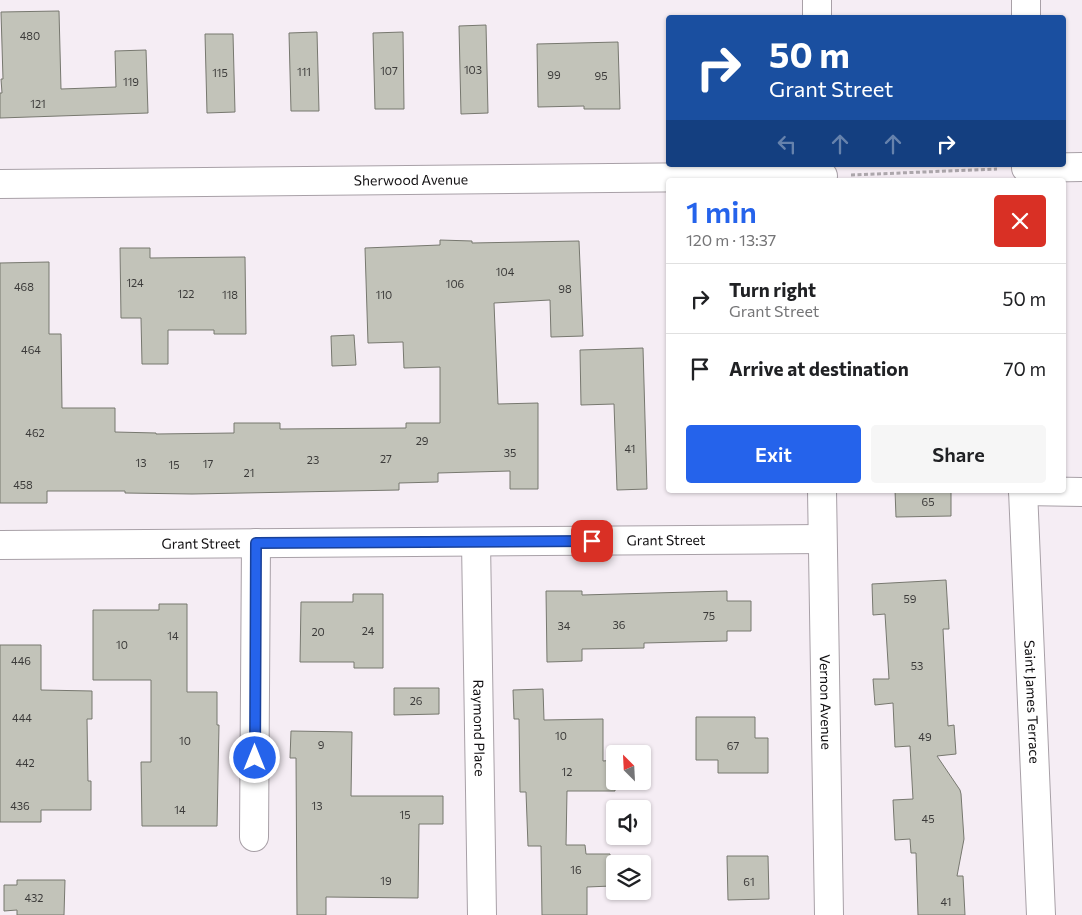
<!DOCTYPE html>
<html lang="en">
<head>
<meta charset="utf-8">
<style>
  body { margin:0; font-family:Commissioner,sans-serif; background:#f6f6f6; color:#202124; height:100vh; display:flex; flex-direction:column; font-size:19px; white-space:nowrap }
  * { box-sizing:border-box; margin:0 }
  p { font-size:16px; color:#757577 }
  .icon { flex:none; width:28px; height:28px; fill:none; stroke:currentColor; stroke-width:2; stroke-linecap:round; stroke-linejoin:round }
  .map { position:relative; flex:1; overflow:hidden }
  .drawer { position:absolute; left:666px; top:178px; width:400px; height:315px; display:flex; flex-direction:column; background:#fff; border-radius:5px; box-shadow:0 1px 4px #0004 }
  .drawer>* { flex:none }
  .top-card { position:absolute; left:666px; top:15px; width:400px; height:152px; border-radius:5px; box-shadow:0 1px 4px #0004; background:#1a4fa0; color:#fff; overflow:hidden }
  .needle { width:32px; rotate:336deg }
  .tools { position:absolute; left:606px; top:745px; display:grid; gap:10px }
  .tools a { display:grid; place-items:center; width:45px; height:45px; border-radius:5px; background:#fff; box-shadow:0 1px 4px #0004; font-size:25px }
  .pin { position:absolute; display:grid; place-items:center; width:42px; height:42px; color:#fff; margin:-21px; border-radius:10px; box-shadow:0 2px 8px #0006 }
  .me { position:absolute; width:55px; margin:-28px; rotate:0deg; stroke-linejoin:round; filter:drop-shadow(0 0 4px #0008) }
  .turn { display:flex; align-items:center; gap:18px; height:105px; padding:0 20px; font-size:22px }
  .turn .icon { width:65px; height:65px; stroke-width:2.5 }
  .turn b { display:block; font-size:35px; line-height:42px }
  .lanes { display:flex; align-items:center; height:48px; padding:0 20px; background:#0003; justify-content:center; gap:25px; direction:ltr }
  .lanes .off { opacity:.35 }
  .round { display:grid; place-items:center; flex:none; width:52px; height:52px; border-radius:5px; background:#f6f6f6 }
  .head { display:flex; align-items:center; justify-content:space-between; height:85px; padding:0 20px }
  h1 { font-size:30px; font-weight:600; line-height:38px; color:#2563eb }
  .action { display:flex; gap:10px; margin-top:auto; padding:10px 20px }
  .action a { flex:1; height:58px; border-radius:5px; background:#2563eb; color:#fff; font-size:20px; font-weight:600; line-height:58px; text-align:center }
  .action a+a { background:#f6f6f6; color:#202124 }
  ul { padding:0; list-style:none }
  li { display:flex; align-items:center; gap:15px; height:70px; padding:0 20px; border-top:1px solid #e0e0e0 }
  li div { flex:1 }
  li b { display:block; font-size:19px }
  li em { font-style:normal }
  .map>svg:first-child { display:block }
</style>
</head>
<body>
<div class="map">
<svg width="1082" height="915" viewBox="0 0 1082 915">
  <rect width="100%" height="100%" fill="#f5edf4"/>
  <!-- building -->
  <g fill="#c2c3b9" stroke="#77786f">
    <polygon points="59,11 61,89 116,87 115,51 146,50 148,113 0,118 0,93 2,93 1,79 3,79 1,12"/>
    <polygon points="486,25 488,113 461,114 459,26"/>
    <polygon points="317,32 319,111 291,111 289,33"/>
    <polygon points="403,32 404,109 375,109 373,33"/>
    <polygon points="205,34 233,34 235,112 207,113"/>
    <polygon points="618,42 620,109 584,109 584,106 538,107 537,44"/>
    <polygon points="440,240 472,241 472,243 579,241 583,336 551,337 550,300 494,303 498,404 538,403 538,489 510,489 510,471 438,473 438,482 399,483 399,490 192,494 125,493 125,491 47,491 47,503 0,503 0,263 49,262 49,334 61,334 62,408 115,408 115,432 156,433 156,434 234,433 234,423 280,423 280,429 406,428 406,423 440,423 440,367 404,368 403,342 368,343 365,248 440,245"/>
    <polygon points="120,248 150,248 150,258 245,257 246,334 214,334 214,330 168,330 168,364 142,364 141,318 121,318"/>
    <polygon points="354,335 356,365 332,366 331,336"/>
    <polygon points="643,348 647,489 617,490 614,404 581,405 580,350"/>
    <polygon points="895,490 951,490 951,516 896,517"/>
    <polygon points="946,580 949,629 943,629 948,726 954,725 956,754 937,756 960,790 961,794 964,839 957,876 963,876 965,915 918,915 916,853 911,853 910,839 895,840 893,800 913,799 910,746 895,747 893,703 875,705 873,679 889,679 885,614 873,615 872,584"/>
    <polygon points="546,591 582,591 582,595 727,591 727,601 751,601 751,631 727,631 727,641 644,643 644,648 582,649 582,661 547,662"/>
    <polygon points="353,594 383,594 383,668 354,668 354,662 300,662 301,602 353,602"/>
    <polygon points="159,604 187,604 187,692 217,692 217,725 219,725 217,826 142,826 141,762 151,762 151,680 93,680 93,610 159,610"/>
    <polygon points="0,645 41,645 41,690 92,691 92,719 87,719 88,781 91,781 91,810 41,810 41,822 0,822"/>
    <polygon points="394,688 439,688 439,714 394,715"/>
    <polygon points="543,689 544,720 603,719 603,761 615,760 615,791 567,791 566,845 585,845 586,854 610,854 611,886 587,887 587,915 542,915 541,846 528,846 526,792 520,792 519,719 514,719 513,690"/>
    <polygon points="696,717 755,717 755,738 768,738 768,773 718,773 718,760 696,760"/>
    <polygon points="291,731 352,732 351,796 443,796 443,824 419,824 418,898 326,897 326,915 297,915 296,758 290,758"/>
    <polygon points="727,856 768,856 769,899 728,900"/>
    <polygon points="17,880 65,880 64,915 17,915 17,910 4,911 4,885 17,885"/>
  </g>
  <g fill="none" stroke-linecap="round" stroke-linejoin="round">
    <defs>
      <g id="minor">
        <polyline points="817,0 817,18"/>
        <polyline points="1026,18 1026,0"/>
        <polyline points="1026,168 1082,167"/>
        <path id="s1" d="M 0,184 L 823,176"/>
        <path id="s2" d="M 822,490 L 829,915"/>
        <path id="s3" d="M 1023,490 L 1041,915"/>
        <polyline points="1023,491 1082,492"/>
        <path id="s4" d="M 476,542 L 482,915"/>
        <path id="s5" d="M 0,545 L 822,539"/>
        <polyline points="254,837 256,543"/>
      </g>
    </defs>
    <!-- minor casing -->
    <use href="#minor" stroke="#a8a0a7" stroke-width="30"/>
    <!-- path -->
    <polyline stroke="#ada7ac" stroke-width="3" stroke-dasharray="4 2.5" stroke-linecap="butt" points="851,175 997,169"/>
    <!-- minor -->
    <use href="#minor" stroke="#fff" stroke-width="28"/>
  </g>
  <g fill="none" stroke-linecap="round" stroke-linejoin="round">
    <defs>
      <polyline id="route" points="255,758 256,543 592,541"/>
    </defs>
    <!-- route casing -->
    <use href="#route" stroke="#184099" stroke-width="12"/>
    <!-- route -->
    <use href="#route" stroke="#2563eb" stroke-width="9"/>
  </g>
  <g text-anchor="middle" stroke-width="4" stroke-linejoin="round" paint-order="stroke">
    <!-- number labels -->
    <g font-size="11" fill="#3c3b3a">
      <text x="30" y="40">480</text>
      <text x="473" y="74">103</text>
      <text x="389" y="75">107</text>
      <text x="304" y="76">111</text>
      <text x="220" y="77">115</text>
      <text x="554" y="79">99</text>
      <text x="601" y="80">95</text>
      <text x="131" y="86">119</text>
      <text x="38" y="108">121</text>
      <text x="505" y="276">104</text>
      <text x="135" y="287">124</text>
      <text x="455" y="288">106</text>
      <text x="24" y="291">468</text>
      <text x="565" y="293">98</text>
      <text x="186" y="298">122</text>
      <text x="230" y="299">118</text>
      <text x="384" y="299">110</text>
      <text x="31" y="354">464</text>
      <text x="35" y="437">462</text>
      <text x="422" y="445">29</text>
      <text x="630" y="453">41</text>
      <text x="510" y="457">35</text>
      <text x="386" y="463">27</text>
      <text x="313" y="464">23</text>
      <text x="141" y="467">13</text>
      <text x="208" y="468">17</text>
      <text x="174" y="469">15</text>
      <text x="249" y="477">21</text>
      <text x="23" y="489">458</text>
      <text x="928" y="506">65</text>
      <text x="910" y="603">59</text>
      <text x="709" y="620">75</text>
      <text x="619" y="629">36</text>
      <text x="564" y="630">34</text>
      <text x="368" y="635">24</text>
      <text x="318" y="636">20</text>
      <text x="173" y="640">14</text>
      <text x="122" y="649">10</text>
      <text x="21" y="665">446</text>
      <text x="917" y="670">53</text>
      <text x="416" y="705">26</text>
      <text x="22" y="722">444</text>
      <text x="561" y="740">10</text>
      <text x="925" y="741">49</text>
      <text x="185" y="745">10</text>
      <text x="321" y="749">9</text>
      <text x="733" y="750">67</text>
      <text x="25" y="767">442</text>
      <text x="567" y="776">12</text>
      <text x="20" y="810">436</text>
      <text x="317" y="810">13</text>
      <text x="180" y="814">14</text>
      <text x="405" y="819">15</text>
      <text x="928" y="823">45</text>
      <text x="576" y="874">16</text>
      <text x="386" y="885">19</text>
      <text x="749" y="886">61</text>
      <text x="34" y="902">432</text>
      <text x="946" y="906">41</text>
    </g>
    <!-- street labels -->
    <g font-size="14" fill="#100e10" stroke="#f5edf4">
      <text dy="5" stroke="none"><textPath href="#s1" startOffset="411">Sherwood Avenue</textPath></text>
      <text dy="5" stroke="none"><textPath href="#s5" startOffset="666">Grant Street</textPath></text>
      <text dy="5" stroke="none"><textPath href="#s5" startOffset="201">Grant Street</textPath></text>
      <text dy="5" stroke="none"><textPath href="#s2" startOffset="212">Vernon Avenue</textPath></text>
      <text dy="5" stroke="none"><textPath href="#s3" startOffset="212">Saint James Terrace</textPath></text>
      <text dy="5" stroke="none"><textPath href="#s4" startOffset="186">Raymond Place</textPath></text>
    </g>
  </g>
</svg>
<div class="tools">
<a><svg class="needle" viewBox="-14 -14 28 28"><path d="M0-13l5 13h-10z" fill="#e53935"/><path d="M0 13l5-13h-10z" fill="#757577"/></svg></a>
<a><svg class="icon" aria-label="sound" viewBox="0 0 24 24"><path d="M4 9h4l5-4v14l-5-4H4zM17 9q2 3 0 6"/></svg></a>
<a><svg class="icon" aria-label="layers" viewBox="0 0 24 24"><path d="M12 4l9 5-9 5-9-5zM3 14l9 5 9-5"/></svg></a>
</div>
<div class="pin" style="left:592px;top:541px;background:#d93025"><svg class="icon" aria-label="arrive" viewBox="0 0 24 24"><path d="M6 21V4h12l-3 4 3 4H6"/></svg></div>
<svg class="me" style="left:255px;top:758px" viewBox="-20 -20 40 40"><circle r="17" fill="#2563eb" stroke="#fff" stroke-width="3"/><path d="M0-11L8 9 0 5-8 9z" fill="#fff"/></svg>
<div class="top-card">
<div class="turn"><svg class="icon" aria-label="right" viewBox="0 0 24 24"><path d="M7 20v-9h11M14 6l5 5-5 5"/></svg><div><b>50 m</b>Grant Street</div></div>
<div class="lanes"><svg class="icon off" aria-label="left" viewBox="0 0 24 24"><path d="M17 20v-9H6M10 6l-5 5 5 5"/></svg><svg class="icon off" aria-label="ahead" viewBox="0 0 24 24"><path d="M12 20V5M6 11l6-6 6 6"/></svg><svg class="icon off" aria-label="ahead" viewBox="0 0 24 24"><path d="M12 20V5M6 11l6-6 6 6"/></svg><svg class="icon" aria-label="right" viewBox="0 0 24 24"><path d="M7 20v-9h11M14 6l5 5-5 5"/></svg></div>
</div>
<section class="drawer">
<div class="head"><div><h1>1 min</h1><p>120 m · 13:37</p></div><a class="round" style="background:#d93025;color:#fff"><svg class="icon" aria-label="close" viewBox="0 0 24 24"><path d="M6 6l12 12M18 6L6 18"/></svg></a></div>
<ul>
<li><svg class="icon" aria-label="right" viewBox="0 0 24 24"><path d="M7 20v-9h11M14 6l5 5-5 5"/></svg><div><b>Turn right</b><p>Grant Street</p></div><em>50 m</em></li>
<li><svg class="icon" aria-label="arrive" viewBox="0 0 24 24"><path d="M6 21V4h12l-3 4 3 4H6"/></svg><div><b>Arrive at destination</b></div><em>70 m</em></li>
</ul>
<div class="action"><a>Exit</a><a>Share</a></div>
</section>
</div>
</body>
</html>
